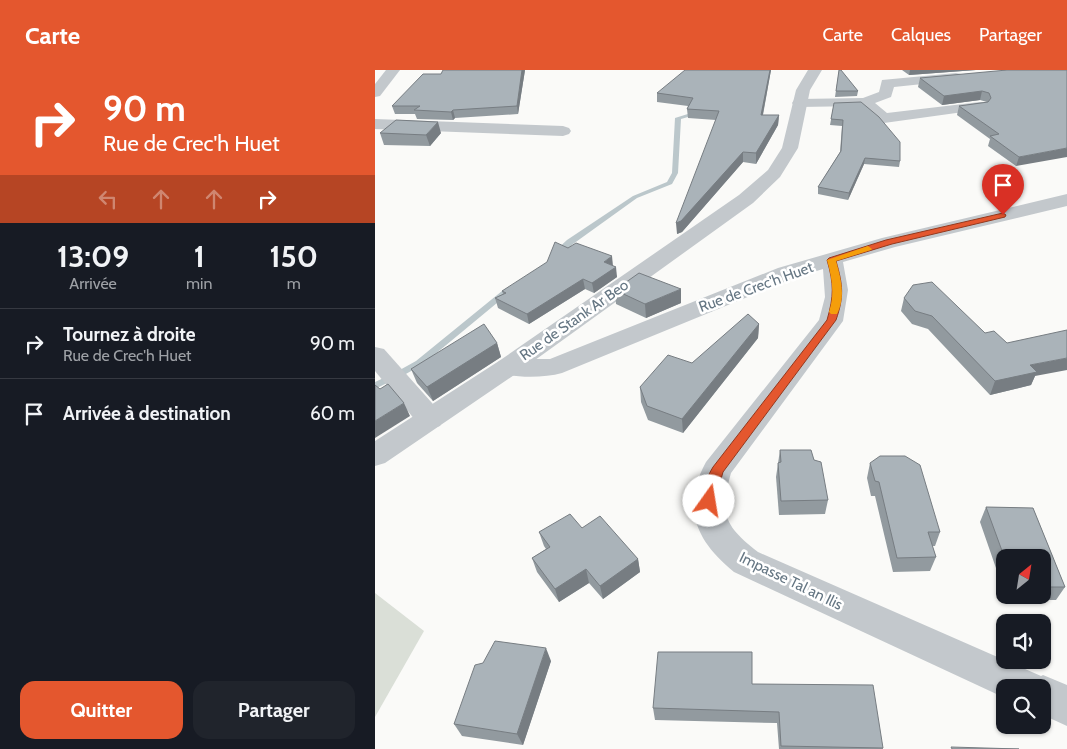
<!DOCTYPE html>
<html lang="fr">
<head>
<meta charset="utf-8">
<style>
  body { margin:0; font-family:Cabin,sans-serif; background:#20242c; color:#f1f3f6; height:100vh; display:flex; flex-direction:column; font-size:19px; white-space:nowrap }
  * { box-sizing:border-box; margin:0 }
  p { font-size:16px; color:#9ea1a6 }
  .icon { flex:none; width:28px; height:28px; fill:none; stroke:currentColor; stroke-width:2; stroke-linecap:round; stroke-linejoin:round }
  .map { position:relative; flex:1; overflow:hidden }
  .panel { display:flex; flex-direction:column; background:#171b24; width:375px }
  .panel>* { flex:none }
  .guide { background:#e4572e; color:#fff; overflow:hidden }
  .needle { width:32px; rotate:30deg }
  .buttons { position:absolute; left:621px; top:479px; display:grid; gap:10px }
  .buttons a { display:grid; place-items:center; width:55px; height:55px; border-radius:10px; background:#171b24; box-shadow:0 1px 4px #0004; font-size:25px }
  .pin { position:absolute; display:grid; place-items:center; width:42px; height:42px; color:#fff; margin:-51px -21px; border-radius:50% 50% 50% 0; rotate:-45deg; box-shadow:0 0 5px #0007 }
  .pin .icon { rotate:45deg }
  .me { position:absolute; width:55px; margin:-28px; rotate:13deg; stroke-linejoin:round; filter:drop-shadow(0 0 4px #0008) }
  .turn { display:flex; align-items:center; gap:18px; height:105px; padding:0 20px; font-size:22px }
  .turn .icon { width:65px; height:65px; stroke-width:2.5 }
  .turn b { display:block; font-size:35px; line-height:42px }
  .lanes { display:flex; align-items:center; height:48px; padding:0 20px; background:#0003; justify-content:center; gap:25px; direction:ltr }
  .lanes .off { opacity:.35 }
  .eta { display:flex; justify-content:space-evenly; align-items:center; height:85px; text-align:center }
  .eta b { font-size:30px; font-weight:800; line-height:35px }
  .action { display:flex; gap:10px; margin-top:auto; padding:10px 20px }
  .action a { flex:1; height:58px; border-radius:15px; background:#e4572e; color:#fff; font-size:20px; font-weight:800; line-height:58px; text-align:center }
  .action a+a { background:#20242c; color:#f1f3f6 }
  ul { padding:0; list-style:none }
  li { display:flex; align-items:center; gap:15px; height:70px; padding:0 20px; border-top:1px solid #363941 }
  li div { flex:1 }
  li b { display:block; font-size:19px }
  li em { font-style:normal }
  header { display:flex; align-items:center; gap:30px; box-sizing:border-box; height:70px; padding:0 25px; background:#e4572e; color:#fff }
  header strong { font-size:24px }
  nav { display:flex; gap:28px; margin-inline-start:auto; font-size:18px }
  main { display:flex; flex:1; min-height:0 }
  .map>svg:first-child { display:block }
</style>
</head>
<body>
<header>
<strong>Carte</strong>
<nav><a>Carte</a><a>Calques</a><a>Partager</a></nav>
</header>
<main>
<section class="panel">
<div class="guide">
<div class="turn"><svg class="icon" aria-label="right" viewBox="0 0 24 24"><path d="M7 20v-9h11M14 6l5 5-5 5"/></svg><div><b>90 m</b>Rue de Crec'h Huet</div></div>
<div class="lanes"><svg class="icon off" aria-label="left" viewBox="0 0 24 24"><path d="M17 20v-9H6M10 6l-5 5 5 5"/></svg><svg class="icon off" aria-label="ahead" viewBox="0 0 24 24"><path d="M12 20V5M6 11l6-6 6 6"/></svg><svg class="icon off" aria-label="ahead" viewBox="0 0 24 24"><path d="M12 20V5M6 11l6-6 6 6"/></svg><svg class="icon" aria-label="right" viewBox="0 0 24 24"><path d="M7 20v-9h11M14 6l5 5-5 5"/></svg></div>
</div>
<div class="eta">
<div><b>13:09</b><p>Arrivée</p></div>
<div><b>1</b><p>min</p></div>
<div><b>150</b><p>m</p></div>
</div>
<ul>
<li><svg class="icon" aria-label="right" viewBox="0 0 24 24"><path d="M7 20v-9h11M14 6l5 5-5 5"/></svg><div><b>Tournez à droite</b><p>Rue de Crec'h Huet</p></div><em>90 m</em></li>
<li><svg class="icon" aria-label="arrive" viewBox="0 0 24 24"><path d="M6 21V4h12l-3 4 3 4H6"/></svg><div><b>Arrivée à destination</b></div><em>60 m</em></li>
</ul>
<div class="action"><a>Quitter</a><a>Partager</a></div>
</section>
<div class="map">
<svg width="692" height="679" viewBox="0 0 692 679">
  <rect width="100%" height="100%" fill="#fafaf8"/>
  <!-- green -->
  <polygon fill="#dadfd7" points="0,523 49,561 0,647"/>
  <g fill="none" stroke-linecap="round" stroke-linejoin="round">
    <!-- stream -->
    <g fill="#bbc7cb" fill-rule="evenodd">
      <polygon points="324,37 327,39 320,45 306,49 303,103 297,114 262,128 198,174 184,187 178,187 178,183 192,170 258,126 292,112 297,103 300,48 316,43"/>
      <polygon points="127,221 133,221 134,223 47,295 29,305 23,305 21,303 23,301 41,291"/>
      <polygon points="13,306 16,307 18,309 16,311 0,319 0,312"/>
    </g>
    <!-- minor -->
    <g fill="#c3c8cc" fill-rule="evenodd">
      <polygon points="11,0 25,0 5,26 0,27 0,14"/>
      <polygon points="581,3 586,4 588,7 586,10 519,17 516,27 500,33 512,43 605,32 610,33 612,36 610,39 509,53 504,51 486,36 424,37 419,36 417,33 419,30 424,29 488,28 504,22 507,10"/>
      <polygon points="0,49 188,56 194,58 196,61 194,64 188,66 0,59"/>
      <path d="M 692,124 L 692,136 L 520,177 L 468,192 L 473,220 L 468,251 L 356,403 C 344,445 350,456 383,482 L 666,606 L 668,605 L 692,615 L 692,656 L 668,645 L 668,618 L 630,618 L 630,628 L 359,502 C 321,471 306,438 331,392 L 444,250 L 450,227 L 448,199 L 419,208 L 187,303 C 169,308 142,308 124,303 L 120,297 L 124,291 L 133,289 L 175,289 L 403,198 L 507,168 Z"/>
      <polygon points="0,277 9,279 65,342 69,349 65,356 55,359 45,356 0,301"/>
    </g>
    <!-- tertiary -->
    <polygon fill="#c3c8cc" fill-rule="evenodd" points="433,0 447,0 435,20 423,78 405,107 378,133 142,303 10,393 0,396 0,371 124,291 364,125 393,100 407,78 421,20"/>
  </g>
  <!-- wall -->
  <g fill="#929a9f">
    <polygon points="150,0 143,44 80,48 78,50 42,49 40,44 20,44 17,36 66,4"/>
    <polygon points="396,0 388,45 404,45 403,55 381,94 368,92 307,162 302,164 341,50 313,48 312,39 313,36 282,32 282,23"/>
    <polygon points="464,0 483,21 482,26 460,27"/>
    <polygon points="527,0 601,0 534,5"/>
    <polygon points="627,0 692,0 641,96 613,76 615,69 582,45 584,36 612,32 605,30 567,35 543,17 545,8 629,1"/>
    <polygon points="459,33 525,91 524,97 489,94 473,130 443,124 443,117 465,82 467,56 455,55"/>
    <polygon points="5,63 66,63 55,76 9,75"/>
    <polygon points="238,196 242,207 219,223 210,219 154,254 123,238 120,228 128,224 127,221"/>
    <polygon points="240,220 306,233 271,248 241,234"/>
    <polygon points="529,228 610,263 660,306 656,315 615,325 553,259 537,254 526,241"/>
    <polygon points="384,254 383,268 308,363 273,350 266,332 265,317 317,293"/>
    <polygon points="122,273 126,287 58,331 42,313 36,299"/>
    <polygon points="405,380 439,390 453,430 450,444 404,445 401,407"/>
    <polygon points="495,393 565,462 560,476 557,476 561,487 555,501 518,502 500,426 496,426 492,408"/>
    <polygon points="611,437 658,438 690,517 681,530 632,530 630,525 668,525 668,488 630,488 630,524 605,452"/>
    <polygon points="207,458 263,489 265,502 228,529 214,513 184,532 162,502 157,488 171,479 169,476 164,462"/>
    <polygon points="176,591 148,675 87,666 79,654 108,593"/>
    <polygon points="377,614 508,678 508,679 404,679 402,653 280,650 278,638"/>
  </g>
  <!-- shaded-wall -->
  <g fill="#777d82">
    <polygon points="147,0 150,0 143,44 142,36"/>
    <polygon points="395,0 396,0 386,54 386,45"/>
    <polygon points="535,0 601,0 534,5"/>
    <polygon points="607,21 605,30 567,35 569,26"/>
    <polygon points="78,40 80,48 78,50 76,42"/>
    <polygon points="404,45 403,55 381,94 381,83"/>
    <polygon points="63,52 66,63 55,76 51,65"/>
    <polygon points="692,78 692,87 641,96 644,87"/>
    <polygon points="368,82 368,92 307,162 302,164 301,153"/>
    <polygon points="490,88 489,94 473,130 474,123"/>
    <polygon points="237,186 238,196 229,192"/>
    <polygon points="241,197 242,207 219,223 217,213"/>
    <polygon points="208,209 210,219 154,254 152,244"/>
    <polygon points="306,219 306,233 271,248 270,234"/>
    <polygon points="384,254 383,268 308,363 307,349"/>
    <polygon points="122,273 126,287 58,331 52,317"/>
    <polygon points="692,288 692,300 660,306 656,315 615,325 620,311 655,295"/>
    <polygon points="29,333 35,346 0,368 0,351"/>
    <polygon points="263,489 265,502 228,529 225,516"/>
    <polygon points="211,499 214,513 184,532 180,519"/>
    <polygon points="171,578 176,591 148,675 142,664"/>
  </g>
  <!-- building -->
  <g fill="#aab3b9" stroke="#777d82">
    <polygon points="68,0 147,0 142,36 78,40 76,42 39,40 45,36 17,36 48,4 66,4"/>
    <polygon points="310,0 395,0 386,45 404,45 381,83 368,82 306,151 301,153 344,41 312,39 318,28 282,23"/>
    <polygon points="464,0 466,0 483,21 461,21"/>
    <polygon points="632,0 692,0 692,78 644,87 615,66 624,64 584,36 613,32 616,28 614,23 607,21 569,26 545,8"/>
    <polygon points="486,32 504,47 525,72 525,91 490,88 474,123 443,117 466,81 468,50 456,49 459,33"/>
    <polygon points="21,50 63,52 51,65 5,63"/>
    <polygon points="180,172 193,178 201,173 237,186 229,192 241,197 217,213 208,209 152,244 120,228 131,223 127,221 172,192"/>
    <polygon points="264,203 306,219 270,234 240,220"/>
    <polygon points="557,212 610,263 619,261 632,273 692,260 692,288 655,295 662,302 620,311 557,246 540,241 529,228 538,215"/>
    <polygon points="373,244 384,254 307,349 272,336 265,317 293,285 317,293"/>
    <polygon points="109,254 122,273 52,317 36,299"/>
    <polygon points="13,314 29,333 0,351 0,315 5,319"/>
    <polygon points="405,380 436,380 439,390 446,392 453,430 406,431 403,393 406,392"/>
    <polygon points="505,386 530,386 545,395 565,462 553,462 561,487 522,488 504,412 500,411 495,393"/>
    <polygon points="611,437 658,438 690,517 668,517 668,488 630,488 630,489"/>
    <polygon points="195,444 207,458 225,446 263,489 225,516 211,499 180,519 157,488 175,477 164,462"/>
    <polygon points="120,571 171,578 142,664 79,654 100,595 108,593"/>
    <polygon points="283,582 377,582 377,614 498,615 508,678 406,676 404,642 278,638"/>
    <polygon points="576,677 644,679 577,679"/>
  </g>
  <!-- route -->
  <path fill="#e4572e" stroke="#94391e" d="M 628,143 L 631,145 L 630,147 L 517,174 L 461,191 C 468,215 469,227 461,250 L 348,402 L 339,434 L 334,436 L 330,434 C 325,423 332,407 338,397 L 452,250 C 459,226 459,214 452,190 L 454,188 L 511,170 Z"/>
  <!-- slow -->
  <path fill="#f59e0b" d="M 493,176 L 497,179 L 496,180 L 461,191 C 466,209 471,227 462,244 L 456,244 L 454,242 C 460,224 457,208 452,190 Z"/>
  <g text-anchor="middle" stroke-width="5" stroke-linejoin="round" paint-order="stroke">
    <!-- street labels -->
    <g font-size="15" fill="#657683" stroke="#fff">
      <text transform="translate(381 217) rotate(-20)" y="5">Rue de Crec'h Huet</text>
      <text transform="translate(199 250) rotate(-35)" y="5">Rue de Stank Ar Beo</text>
      <text transform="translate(416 511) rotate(26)" y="5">Impasse Tal an Ilis</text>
    </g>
  </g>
</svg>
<div class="buttons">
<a><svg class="needle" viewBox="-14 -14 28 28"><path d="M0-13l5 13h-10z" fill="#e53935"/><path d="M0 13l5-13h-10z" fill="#9ea1a6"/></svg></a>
<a><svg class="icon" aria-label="sound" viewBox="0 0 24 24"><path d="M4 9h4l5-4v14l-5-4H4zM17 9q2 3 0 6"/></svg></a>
<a><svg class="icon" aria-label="search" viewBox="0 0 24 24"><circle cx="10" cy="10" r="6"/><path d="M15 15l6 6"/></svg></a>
</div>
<div class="pin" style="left:628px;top:145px;background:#d93025"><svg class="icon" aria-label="arrive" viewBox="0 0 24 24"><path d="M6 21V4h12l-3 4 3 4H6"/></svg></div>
<svg class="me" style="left:334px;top:431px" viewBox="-20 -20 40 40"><circle r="19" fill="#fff"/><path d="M0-13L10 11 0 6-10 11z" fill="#e4572e"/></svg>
</div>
</main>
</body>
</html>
